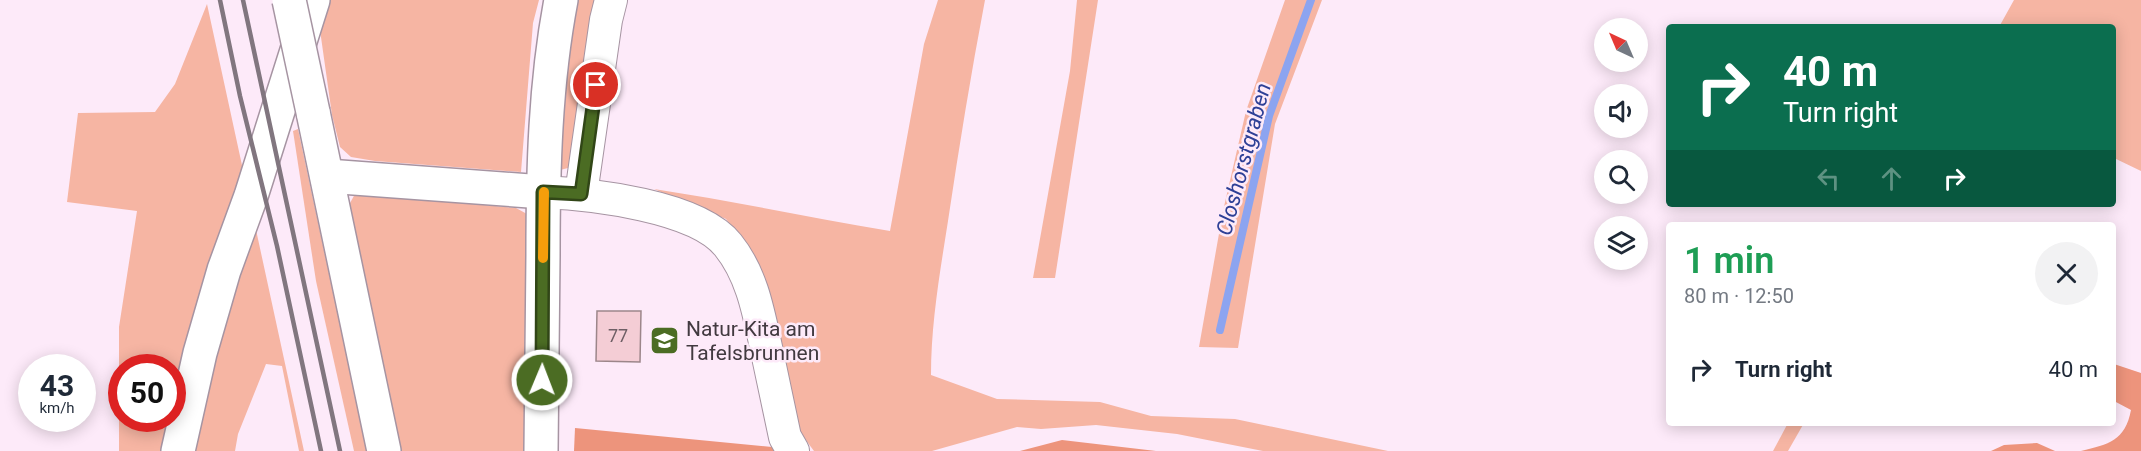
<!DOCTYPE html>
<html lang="en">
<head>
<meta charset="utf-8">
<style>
  body { margin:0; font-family:Roboto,sans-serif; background:#f2f2f3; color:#1f2937; height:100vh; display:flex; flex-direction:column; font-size:22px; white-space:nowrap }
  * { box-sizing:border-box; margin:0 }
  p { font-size:20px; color:#747a83 }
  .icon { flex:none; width:33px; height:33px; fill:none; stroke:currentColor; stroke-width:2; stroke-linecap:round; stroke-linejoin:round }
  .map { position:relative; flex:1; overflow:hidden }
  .panel { position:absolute; left:1666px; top:222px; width:450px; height:204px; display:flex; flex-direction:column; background:#fff; border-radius:6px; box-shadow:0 3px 15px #0003 }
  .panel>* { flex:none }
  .banner { position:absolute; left:1666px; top:24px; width:450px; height:183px; border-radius:6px; box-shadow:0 3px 15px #0003; background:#0b6e4f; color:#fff; overflow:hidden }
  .needle { width:39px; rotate:316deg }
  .tools { position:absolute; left:1594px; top:18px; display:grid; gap:12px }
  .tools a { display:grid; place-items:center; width:54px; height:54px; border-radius:50%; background:#fff; box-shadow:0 3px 15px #0003; font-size:30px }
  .speed { position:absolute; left:18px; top:354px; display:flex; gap:12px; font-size:30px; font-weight:700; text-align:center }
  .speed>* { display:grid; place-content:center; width:78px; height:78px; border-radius:50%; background:#fff; box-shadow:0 3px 15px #0003; line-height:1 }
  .speed small { font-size:15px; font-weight:400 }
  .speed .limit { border:9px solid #d22; background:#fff; color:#111 }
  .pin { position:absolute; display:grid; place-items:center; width:51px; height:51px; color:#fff; margin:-26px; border:3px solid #fff; border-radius:50%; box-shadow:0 2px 6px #0007 }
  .me { position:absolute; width:66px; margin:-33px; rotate:1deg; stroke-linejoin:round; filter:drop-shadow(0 0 4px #0008) }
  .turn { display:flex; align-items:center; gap:21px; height:126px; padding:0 18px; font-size:27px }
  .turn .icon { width:78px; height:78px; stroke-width:2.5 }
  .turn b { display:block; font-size:42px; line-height:51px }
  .lanes { display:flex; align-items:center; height:57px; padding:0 18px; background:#0003; justify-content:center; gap:30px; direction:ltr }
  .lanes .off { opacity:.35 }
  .round { display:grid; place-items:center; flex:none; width:63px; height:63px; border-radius:32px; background:#f2f2f3 }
  .summary { display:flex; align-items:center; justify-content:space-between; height:102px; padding:0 18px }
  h1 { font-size:36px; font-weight:600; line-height:45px; color:#1e9e55 }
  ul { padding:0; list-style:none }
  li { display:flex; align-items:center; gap:18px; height:90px; padding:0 18px }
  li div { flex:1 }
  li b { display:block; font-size:22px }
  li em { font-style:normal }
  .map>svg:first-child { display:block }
</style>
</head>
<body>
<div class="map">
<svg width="2141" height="451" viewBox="0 0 2141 451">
  <rect width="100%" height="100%" fill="#fdeaf9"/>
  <!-- green -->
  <g fill="#f6b5a3" fill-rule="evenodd">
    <polygon points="327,0 539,0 533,23 521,172 375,161 351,157 340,147 332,115 319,23"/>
    <polygon points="572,0 600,0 576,144 568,168 560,170 564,39"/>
    <path d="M 938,0 L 985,0 C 971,73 959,147 948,221 C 940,272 931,323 931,375 L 997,399 L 1100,402 L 1151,416 L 1235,419 L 1388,451 L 1263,451 L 1177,434 L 1096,425 L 1041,429 L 1017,427 L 932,451 L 814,451 L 799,431 L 752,253 L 726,219 L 654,189 C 733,201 811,218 890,231 L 924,44 Z"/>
    <polygon points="1077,0 1098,0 1055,278 1033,278 1070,71"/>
    <polygon points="1285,0 1322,0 1275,124 1238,348 1199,347 1223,211 1246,111"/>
    <polygon points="2014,0 2141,0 2141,171 2114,158 2114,27 1999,27"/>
    <path d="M 207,4 L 304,451 L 299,451 L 282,366 L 266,364 L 238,434 L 235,451 L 119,451 L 119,327 L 137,211 L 67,202 L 78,113 L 155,112 L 175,84 ZM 122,368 L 172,368 L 172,418 L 122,418 Z"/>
    <polygon points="298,129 367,451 354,451 316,281 293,131"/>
    <polygon points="356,192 516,208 527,214 528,451 401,451 349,205"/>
    <polygon points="1788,423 1804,423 1788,451 1773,451"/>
  </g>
  <!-- forest -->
  <g fill="#ed947c">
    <path d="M 2114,364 L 2141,373 L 2141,451 L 2081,451 C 2109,444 2125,441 2131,410 L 2114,401 Z"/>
    <polygon points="575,428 772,447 776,451 574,451"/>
    <polygon points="1062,440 1156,451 1020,451"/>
    <polygon points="2037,443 2055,451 1991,451 2004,445"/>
  </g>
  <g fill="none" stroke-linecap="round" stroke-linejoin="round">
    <!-- stream -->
    <polyline stroke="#8ca4f0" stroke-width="8" points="1220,330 1269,116 1311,0"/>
  </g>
  <!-- building -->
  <polygon fill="#f4cdd5" stroke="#9c868a" stroke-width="1.5" points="597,311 641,311 640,362 596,361"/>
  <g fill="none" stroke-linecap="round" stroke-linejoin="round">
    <defs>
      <g id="minor">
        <path d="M 543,192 C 592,194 697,206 728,245 C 753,276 759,315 767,352 C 773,380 779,409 785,437 L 793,451"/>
        <polyline points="581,194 606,20 611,0"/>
      </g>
      <g id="major">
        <polyline points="313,112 384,451"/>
        <polyline points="327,176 543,192"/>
        <polyline points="178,451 200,353 224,270 251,196 313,0"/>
        <path d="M 541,451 C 542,386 542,320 543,255 C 543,170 545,84 561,0"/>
      </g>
    </defs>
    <!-- minor casing -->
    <use href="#minor" stroke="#a694a2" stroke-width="34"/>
    <!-- major casing -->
    <use href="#major" stroke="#a694a2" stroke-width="36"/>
    <!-- minor -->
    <use href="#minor" stroke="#fff" stroke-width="32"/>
    <!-- major -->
    <use href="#major" stroke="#fff" stroke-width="33"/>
    <!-- rail -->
    <g stroke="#81767f" stroke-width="4.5">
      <polyline points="220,0 240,96 277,246 321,451"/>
      <polyline points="243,0 340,451"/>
    </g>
    <defs>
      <polyline id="major-bridge" points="289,0 313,112"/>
    </defs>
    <!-- major-bridge casing -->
    <use href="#major-bridge" stroke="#a694a2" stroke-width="36" stroke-linecap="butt"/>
    <!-- major-bridge -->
    <use href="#major-bridge" stroke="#fff" stroke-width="33"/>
  </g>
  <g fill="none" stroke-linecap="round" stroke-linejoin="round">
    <defs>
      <polyline id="route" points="542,380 543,192 581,194 596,85"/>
    </defs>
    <!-- route casing -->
    <use href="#route" stroke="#314617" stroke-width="15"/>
    <!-- route -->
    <use href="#route" stroke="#4b6c23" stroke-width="10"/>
    <!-- slow -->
    <polyline stroke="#f59e0b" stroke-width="10" points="543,258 544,192"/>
  </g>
  <!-- icons -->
  <defs>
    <symbol id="school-square" viewBox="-11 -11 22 22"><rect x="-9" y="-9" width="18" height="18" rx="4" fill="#4b6c23" stroke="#fdeaf9"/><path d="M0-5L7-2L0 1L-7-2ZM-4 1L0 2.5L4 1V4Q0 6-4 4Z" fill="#fff"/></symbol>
  </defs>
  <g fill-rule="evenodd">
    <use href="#school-square" x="648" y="324" width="33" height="33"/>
  </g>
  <g text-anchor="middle" stroke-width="5" stroke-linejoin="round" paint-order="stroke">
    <!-- number labels -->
    <g font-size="18" fill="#6e5f65">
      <text x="618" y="342">77</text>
    </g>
    <!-- poi labels -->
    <g font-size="21" fill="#423a40" stroke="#fdeaf9" text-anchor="start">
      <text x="686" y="336">Natur-Kita am<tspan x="686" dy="24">Tafelsbrunnen</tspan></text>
    </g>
    <!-- water labels -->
    <g font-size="22" font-style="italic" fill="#2e4096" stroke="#fdeaf9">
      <text transform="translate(1243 159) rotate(-75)" y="8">Closhorstgraben</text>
    </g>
  </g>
</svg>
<div class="tools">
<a><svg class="needle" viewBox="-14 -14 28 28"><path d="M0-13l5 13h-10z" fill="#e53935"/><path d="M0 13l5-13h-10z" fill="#747a83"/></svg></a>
<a><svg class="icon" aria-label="sound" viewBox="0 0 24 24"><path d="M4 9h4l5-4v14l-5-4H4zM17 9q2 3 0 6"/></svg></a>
<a><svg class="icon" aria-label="search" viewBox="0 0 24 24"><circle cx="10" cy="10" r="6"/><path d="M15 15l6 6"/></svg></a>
<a><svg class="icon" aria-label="layers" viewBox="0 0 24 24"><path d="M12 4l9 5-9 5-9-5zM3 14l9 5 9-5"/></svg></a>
</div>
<div class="speed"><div>43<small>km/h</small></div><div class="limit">50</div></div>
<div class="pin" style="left:596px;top:85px;background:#d93025"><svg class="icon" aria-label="arrive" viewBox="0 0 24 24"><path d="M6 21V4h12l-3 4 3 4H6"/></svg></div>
<svg class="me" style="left:542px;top:380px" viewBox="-20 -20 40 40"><circle r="17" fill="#4b6c23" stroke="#fff" stroke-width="3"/><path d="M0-11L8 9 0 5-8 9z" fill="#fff"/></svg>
<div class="banner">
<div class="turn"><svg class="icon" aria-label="right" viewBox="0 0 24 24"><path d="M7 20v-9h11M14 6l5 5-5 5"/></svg><div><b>40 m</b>Turn right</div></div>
<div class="lanes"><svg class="icon off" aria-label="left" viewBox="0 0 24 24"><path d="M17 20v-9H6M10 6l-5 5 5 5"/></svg><svg class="icon off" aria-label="ahead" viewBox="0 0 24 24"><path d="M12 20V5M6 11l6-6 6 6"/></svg><svg class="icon" aria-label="right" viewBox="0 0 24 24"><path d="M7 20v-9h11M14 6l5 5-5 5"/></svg></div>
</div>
<section class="panel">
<div class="summary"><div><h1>1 min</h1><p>80 m · 12:50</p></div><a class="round"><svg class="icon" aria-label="close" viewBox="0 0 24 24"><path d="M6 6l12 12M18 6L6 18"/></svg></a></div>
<ul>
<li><svg class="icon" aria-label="right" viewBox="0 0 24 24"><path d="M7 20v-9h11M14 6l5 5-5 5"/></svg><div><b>Turn right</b></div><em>40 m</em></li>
</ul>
</section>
</div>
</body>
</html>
